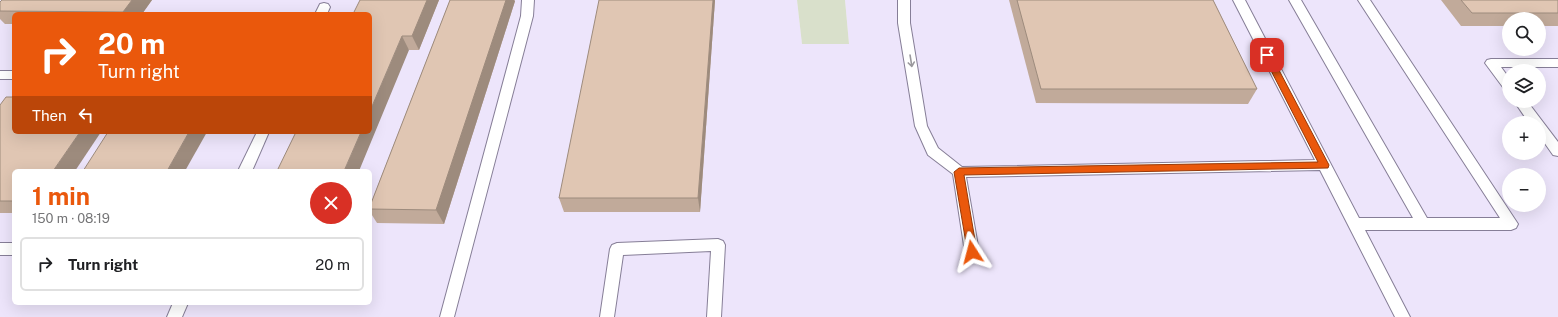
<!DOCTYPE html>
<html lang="en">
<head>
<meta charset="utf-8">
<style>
  body { margin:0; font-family:"Public Sans",sans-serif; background:#f6f6f6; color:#202124; height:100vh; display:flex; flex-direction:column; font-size:15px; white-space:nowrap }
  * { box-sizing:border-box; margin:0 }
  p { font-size:13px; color:#757577 }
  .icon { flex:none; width:22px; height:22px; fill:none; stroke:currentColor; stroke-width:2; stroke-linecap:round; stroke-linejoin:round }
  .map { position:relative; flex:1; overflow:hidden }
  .panel { position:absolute; left:12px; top:169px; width:360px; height:136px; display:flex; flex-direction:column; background:#fff; border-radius:6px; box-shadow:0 4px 16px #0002 }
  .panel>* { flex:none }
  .guide { position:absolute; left:12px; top:12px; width:360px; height:122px; border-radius:6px; box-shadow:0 4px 16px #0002; background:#ea580c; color:#fff; overflow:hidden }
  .tools { position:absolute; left:1502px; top:12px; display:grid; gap:8px }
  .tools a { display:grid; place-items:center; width:44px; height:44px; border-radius:50%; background:#fff; box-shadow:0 4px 16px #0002; font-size:20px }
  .pin { position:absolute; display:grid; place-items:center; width:34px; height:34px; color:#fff; margin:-17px; border-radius:8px; box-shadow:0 2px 6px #0006 }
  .me { position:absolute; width:44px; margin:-22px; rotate:351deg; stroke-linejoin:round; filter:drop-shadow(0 0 3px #0008) }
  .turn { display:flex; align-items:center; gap:14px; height:84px; padding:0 20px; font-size:18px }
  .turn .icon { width:52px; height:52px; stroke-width:2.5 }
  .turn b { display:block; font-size:28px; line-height:34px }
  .then { display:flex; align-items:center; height:38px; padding:0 20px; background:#0003; gap:8px; font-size:15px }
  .round { display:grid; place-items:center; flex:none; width:42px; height:42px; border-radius:21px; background:#f6f6f6 }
  .summary { display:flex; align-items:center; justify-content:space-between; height:68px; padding:0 20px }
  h1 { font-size:24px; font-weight:700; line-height:30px; color:#ea580c }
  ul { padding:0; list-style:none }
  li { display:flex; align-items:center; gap:12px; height:54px; margin:0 8px 6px; padding:0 12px; border:2px solid #e0e0e0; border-radius:6px }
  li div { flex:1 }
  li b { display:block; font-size:15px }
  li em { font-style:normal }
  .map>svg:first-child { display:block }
</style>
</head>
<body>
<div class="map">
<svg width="1558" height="317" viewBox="0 0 1558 317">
  <rect width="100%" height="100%" fill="#f5f1fc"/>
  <!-- built -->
  <path fill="#ede5fb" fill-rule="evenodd" d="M 0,0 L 797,0 L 802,44 L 849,44 L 845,0 L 1558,0 L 1558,317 L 0,317 ZM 14,14 L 370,14 L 370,132 L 14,132 ZM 1509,19 L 1539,19 L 1539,49 L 1509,49 ZM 1509,71 L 1539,71 L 1539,101 L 1509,101 ZM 1509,123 L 1539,123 L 1539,153 L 1509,153 ZM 14,171 L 370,171 L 370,303 L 14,303 ZM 1509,175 L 1539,175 L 1539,205 L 1509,205 Z"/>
  <!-- green -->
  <polygon fill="#d9e0cb" points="797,0 845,0 849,44 802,44"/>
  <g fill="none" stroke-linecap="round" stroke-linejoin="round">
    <defs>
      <g id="service">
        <polygon points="522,0 534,0 533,16 454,317 440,317 521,16"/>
        <polygon points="898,0 910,0 910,23 927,126 938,148 962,167 1315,160 1233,0 1245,0 1359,218 1413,218 1289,0 1301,0 1427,218 1500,218 1358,0 1370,0 1518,224 1516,228 1511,230 1365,230 1410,317 1395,317 1320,170 966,177 979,252 977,256 972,258 967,256 965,252 953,174 928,155 915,126 898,23"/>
        <polygon points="324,3 328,4 330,7 327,14 315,14 320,4"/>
        <polygon points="1491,59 1558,59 1558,67 1501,67 1509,78 1509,91 1505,90 1485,63 1487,60"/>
        <rect x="0" y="71" width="14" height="8"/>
        <polygon points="1514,101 1527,101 1558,142 1558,156 1553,155 1539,135 1539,123 1529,123"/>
        <polygon points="257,132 269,132 252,171 238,171"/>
        <polygon points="718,239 723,241 725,245 721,317 707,317 711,251 623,255 614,317 600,317 610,249 612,245 617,243"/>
        <rect x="0" y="243" width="14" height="12"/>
        <polygon points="173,303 188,303 182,317 167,317"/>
      </g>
    </defs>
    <!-- service casing -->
    <use href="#service" stroke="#867e97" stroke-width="2"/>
    <!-- service -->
    <use href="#service" fill="#fff" fill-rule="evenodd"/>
  </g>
  <!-- wall -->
  <g fill="#c1aa9a">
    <polygon points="152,0 142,14 14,14 14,24 5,24 0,19 0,2"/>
    <polygon points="360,0 439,0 419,50 409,50"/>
    <polygon points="450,0 514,0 515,1 444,224 377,223 370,212 370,206"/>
    <polygon points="715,0 700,212 564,212 559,198"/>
    <polygon points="1009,0 1213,0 1257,89 1248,104 1036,103"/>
    <polygon points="1441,0 1558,0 1558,26 1539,26 1539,19 1509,19 1509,26 1461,26"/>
    <polygon points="0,105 14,171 14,213 0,213"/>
  </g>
  <!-- shaded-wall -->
  <g fill="#9d8b7d">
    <polygon points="132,0 152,0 142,14 125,14 123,12"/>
    <polygon points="427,0 439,0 419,50 412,36"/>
    <polygon points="506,0 514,0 515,1 444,224 436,210"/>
    <polygon points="713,0 715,0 700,212 698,198"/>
    <polygon points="402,36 409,50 359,171 344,171 361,132 370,132 370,111"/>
    <polygon points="80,132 101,132 75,171 53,171"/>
    <polygon points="189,132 207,132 185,171 167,171"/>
  </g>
  <!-- building -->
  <g fill="#e0c6b3" stroke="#9d8b7d">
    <polygon points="2,0 132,0 123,12 0,11 0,2"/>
    <polygon points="360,0 427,0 412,36 402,36 370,111 370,14 353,14"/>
    <polygon points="450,0 506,0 436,210 370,209 370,206"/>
    <polygon points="599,0 713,0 698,198 559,198"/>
    <polygon points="1017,0 1213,0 1257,89 1041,89"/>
    <polygon points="1461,0 1558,0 1558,13 1472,13"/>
    <polygon points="6,97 14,97 14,132 80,132 53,171 14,171 14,201 0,201 0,105"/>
    <polygon points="108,132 189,132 167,171 83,171"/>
    <polygon points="296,132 361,132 344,171 277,171"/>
  </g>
  <!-- one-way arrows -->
  <defs><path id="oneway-shaft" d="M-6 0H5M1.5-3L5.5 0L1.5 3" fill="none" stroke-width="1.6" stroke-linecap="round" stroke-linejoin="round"/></defs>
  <use stroke="#9a989d" href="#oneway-shaft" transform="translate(911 61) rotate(81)"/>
  <!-- route -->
  <polygon fill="#ea580c" stroke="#983908" points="1267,52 1271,55 1329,165 1328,168 964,175 977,252 975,255 972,256 968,255 954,172 959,168 1318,162 1263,55"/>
</svg>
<div class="tools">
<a><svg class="icon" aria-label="search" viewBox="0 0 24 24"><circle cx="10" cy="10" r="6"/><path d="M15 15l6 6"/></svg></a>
<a><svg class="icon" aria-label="layers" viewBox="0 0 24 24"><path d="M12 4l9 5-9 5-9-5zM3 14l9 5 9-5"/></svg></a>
<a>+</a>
<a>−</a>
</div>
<div class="pin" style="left:1267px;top:55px;background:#d93025"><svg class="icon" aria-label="arrive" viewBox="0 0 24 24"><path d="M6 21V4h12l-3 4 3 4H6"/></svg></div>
<svg class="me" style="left:972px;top:252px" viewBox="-20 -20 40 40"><path d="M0-17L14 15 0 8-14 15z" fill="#ea580c" stroke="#fff" stroke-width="4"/></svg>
<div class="guide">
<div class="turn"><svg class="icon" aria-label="right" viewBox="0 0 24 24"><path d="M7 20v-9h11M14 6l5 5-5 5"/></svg><div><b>20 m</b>Turn right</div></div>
<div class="then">Then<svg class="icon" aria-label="left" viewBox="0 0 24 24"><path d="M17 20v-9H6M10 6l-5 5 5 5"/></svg></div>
</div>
<section class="panel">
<div class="summary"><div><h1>1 min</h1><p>150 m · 08:19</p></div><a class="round" style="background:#d93025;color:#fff"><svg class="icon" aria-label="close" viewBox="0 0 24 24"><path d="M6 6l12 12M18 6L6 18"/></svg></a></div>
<ul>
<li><svg class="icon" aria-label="right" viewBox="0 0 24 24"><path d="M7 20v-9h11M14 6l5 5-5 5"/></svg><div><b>Turn right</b></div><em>20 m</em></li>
</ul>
</section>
</div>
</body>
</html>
